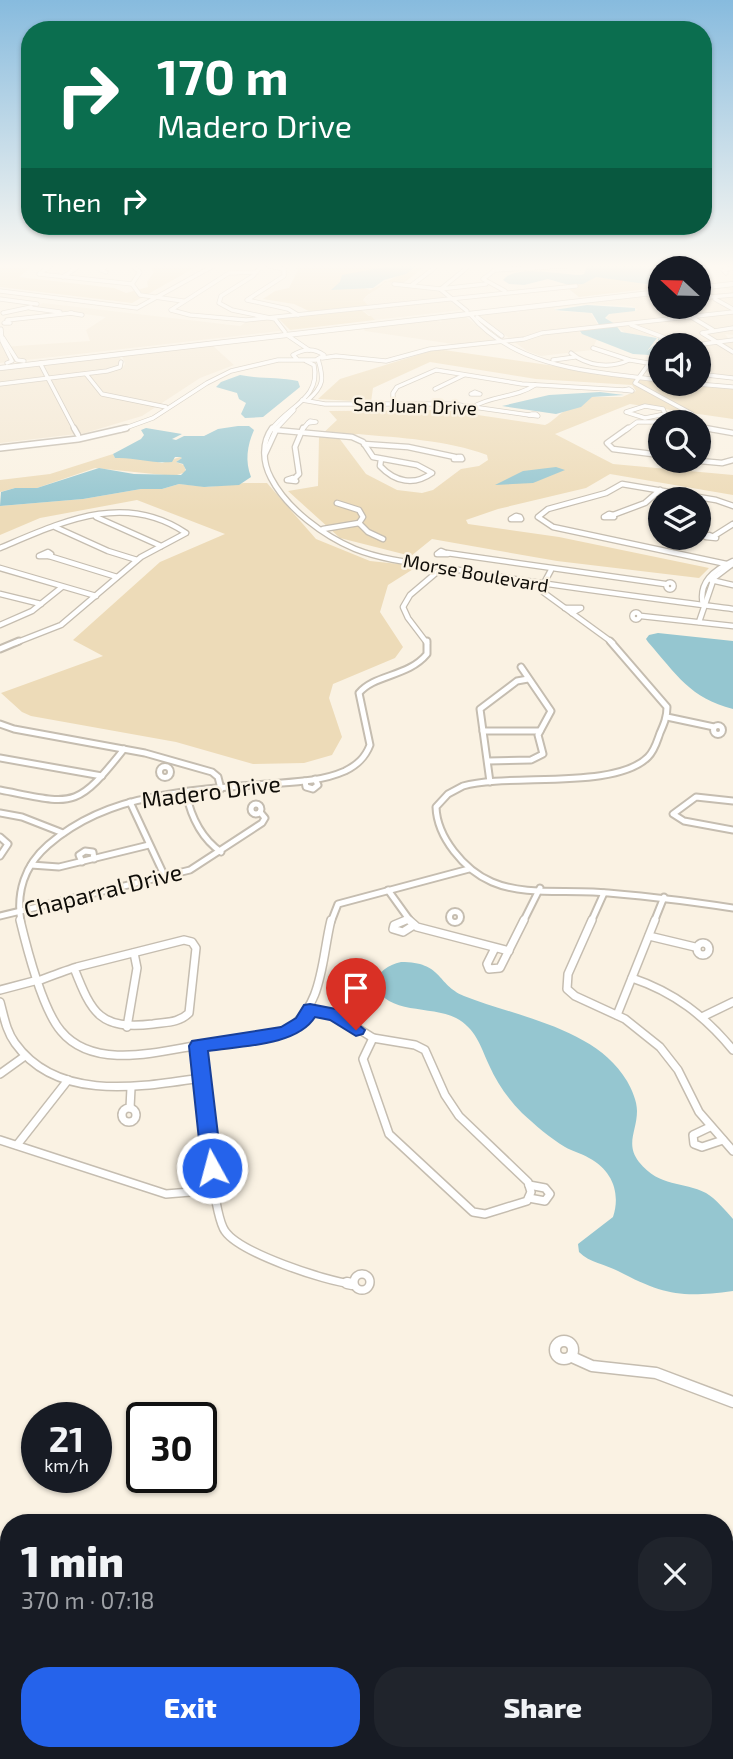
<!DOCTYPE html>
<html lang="en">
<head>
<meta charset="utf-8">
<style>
  body { margin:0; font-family:"Exo 2",sans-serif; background:#20242c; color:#f1f3f6; height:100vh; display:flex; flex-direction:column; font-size:26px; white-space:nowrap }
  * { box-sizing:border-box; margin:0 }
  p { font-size:23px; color:#9ea1a6 }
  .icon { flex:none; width:38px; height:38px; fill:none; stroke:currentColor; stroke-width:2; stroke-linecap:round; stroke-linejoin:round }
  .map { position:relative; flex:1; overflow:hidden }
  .drawer { position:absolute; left:0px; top:1514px; width:733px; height:247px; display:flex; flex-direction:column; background:#171b24; border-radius:28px 28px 0 0; box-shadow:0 2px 5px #0004 }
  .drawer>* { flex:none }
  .hud { position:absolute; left:21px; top:21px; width:691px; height:214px; border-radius:28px; box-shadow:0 2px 5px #0004; background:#0b6e4f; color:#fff; overflow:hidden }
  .needle { width:46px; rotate:292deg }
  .fabs { position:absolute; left:648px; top:256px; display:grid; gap:14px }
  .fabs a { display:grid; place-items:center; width:63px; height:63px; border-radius:50%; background:#171b24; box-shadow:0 2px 5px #0004; font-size:35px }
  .speed { position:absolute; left:21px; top:1402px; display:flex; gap:14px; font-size:35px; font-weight:700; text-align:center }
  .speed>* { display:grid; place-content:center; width:91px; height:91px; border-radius:50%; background:#171b24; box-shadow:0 2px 5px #0004; line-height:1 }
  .speed small { font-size:18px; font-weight:400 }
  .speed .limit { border:4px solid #111; border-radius:10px; background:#fff; color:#111 }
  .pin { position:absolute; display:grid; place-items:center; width:60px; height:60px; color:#fff; margin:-72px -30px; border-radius:50% 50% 50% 0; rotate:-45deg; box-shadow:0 0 7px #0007 }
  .pin .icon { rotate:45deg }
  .me { position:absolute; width:77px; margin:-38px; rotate:353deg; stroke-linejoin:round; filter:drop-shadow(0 0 5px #0008) }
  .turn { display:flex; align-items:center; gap:24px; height:147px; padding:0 21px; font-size:32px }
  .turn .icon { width:91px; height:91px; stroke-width:2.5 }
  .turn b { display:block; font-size:49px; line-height:60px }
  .then { display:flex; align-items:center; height:66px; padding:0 21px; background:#0003; gap:14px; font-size:26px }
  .round { display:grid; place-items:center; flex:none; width:74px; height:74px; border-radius:28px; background:#20242c }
  .head { display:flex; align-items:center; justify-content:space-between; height:119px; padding:0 21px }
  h1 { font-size:42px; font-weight:800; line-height:52px }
  .primary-button { display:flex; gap:14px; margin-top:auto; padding:14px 21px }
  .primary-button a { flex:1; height:80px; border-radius:28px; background:#2563eb; color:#fff; font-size:28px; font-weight:800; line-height:80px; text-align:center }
  .primary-button a+a { background:#20242c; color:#f1f3f6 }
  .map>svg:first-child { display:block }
</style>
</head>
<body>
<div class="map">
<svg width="733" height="1759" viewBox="0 0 733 1759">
  <rect width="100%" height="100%" fill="#faf2e3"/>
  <!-- built -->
  <g fill="#f3e7d2">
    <polygon points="385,281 436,289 461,310 375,320 359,307 368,305 363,300"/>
    <polygon points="733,286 733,335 725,334 728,338 733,338 733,378 698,374 698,345 660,345 660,360 650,358 648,356 661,338 625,333 606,318 610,314 638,310 632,306 587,304 554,308 556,311 591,313 599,327 579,332 597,339 592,350 541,356 527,351 477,315 512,311 519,313 518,310 660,295 660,306 698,306 698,294 728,293 733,291 719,287"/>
    <polygon points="43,303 240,326 248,321 277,318 288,330 0,363 0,342 3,347 90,341 86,330 106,317 36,307"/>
    <polygon points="465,316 497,341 460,345 365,331 363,328 434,320 442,322 440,319"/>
    <polygon points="212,345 234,365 200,378 142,416 85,433 0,443 0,370 120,357 123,367 125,364 122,356"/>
  </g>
  <!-- green -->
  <g fill="#eddbb8" fill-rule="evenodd">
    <polygon points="0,266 32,266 19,277 114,288 126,293 148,287 147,282 154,272 149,266 198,266 132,303 0,287"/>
    <path d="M 293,266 L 386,266 L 356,273 L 364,288 L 370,290 C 380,286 414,266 426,266 L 402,284 L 385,281 C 381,290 369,291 363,300 L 369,306 L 359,308 L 369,316 L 381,315 L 371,316 L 375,320 L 290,330 L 278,318 L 311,312 L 294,304 L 263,299 L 275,291 L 289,288 L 298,270 Z"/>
    <polygon points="595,277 634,281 656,288 579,297 565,286 582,284"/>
    <path d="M 437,349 L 660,381 L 660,383 L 733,389 L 733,419 L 630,404 L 555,434 L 613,464 L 733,475 L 733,495 L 610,474 L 586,488 L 498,509 L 466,520 L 468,524 L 559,537 L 709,568 L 699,578 L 557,561 L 432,539 L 411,556 L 340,538 L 288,491 L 318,486 L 319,437 L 337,420 L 329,411 L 444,410 L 545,425 C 554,421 557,415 565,411 C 576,406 582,407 591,397 L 622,397 L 636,391 L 632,385 L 536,379 L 430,362 L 373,388 L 371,402 L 318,399 L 340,379 ZM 358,434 C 400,438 447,440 487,455 L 488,460 L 479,466 L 461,469 L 433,490 L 422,493 L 397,490 L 366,474 L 339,438 Z"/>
    <polygon points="113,454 115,458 139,458 162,463 180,457 182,458 176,462 184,465 186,472 174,476 95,468 37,488 15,488 0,492 0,480 50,474"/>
    <polygon points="244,483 267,483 316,539 370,561 418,566 388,585 380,612 403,647 395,658 333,684 329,698 342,737 332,755 304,763 253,764 176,742 31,716 22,712 1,693 103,656 73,640 160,562 225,534 137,500 40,518 0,535 0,506 83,499 141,489 162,489 179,484 208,487"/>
    <polygon points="0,1701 9,1706 9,1752 104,1752 119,1759 0,1759"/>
  </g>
  <!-- water -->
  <g fill="#95c6d0">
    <polygon points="417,266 406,274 384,280 373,288 331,290 340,282 342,275 384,267"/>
    <path d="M 587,266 L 648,266 L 660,269 L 660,286 L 596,277 L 583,284 L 569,285 L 548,279 L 524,285 L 509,284 L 503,280 C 515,264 560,275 580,275 L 584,274 Z"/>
    <polygon points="587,305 635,308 635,311 609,314 605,318 615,324 621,332 657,338 647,351 658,342 658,338 661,341 649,355 633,354 582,334 580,331 601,328 592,313 554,310"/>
    <path d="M 240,375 C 259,379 278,377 298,381 L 300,387 L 263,417 L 245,418 L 241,414 L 246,403 L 239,399 L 237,393 L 216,387 L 221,382 Z"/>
    <polygon points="600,392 624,395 592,397 581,407 556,414 502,406 549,395"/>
    <path d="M 238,426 L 249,426 L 254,430 C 247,446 245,461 251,477 L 239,485 L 204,487 L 179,484 L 162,489 L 141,489 L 83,499 L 0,506 L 1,492 L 15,488 L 37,488 L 99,468 L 134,474 L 181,475 L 186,470 L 183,464 L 176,462 L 182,458 L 180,457 L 175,457 L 172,462 C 153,464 135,457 115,458 L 113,454 L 141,439 L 144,435 L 141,430 L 146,428 L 182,434 L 172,439 L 176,440 L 184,436 L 204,436 L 218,429 Z"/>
    <polygon points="556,467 565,470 533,483 495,485 523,471"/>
    <path d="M 658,633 L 733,641 L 733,709 C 690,698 677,675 648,642 L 646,639 L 649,635 Z"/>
    <path d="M 401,962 C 443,962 436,984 464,996 C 517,1017 596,1028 627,1081 C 632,1090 637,1101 637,1111 C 637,1131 625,1144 639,1162 C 660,1188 683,1181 706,1193 C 716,1199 725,1210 733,1219 L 733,1291 C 681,1298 664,1295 618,1271 C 605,1264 590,1263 579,1252 L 578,1244 L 613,1217 C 621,1193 612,1170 589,1158 C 581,1153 572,1151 565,1147 C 550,1138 535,1125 522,1113 C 508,1099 497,1083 489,1065 C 480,1045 476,1029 456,1018 C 430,1005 387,1015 375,985 C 378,971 388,965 401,962 Z"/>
  </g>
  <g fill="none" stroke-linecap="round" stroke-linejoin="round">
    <defs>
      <g id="minor-far4">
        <polyline points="50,266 39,274 132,284"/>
        <polyline points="261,266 253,276 221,296 219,303 232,310 275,319 285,332"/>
        <polyline points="269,266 284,269 284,276 247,300 288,309 298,315"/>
        <polyline points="665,266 673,268"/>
        <polyline points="679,268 699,266"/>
        <polyline points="106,272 101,270 107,266"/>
        <polyline points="257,272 229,273 171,310 190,315 246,320 576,286"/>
        <polyline points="726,273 723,270 733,268"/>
        <polyline points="63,277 79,266"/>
        <polyline points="132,284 140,295 183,301"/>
        <polyline points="132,284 140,272 133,266"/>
        <polyline points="394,284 440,289 486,284"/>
        <polyline points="412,285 437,266"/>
        <polyline points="442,288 469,266"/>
        <polyline points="440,289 467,311"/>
        <polyline points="0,291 137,308 213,266"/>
        <polyline points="505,291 483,279 495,270 567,266"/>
        <polyline points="651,293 660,298"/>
        <polyline points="698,298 733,295"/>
        <polyline points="0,299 37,304"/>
        <polyline points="715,299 733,309"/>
        <polyline points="673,306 713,330"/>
        <polyline points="30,308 60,312"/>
        <polyline points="3,313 31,307"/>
        <polyline points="70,313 82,315"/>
        <path d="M 470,314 C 515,369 596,372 660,380"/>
        <polyline points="477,317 502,336"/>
        <polyline points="7,320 72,313"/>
        <polygon points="7,322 10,323 4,323"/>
        <polyline points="631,325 684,345"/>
        <polyline points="733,328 702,333 733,352"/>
        <polyline points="1,329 2,341 12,361 7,363"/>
        <polyline points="3,338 17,360 24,361"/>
        <polyline points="695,345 733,340"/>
        <polyline points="593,348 630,360 660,365"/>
        <path d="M 571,353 C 587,366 610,369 629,360"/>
        <polyline points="660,353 653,358 635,383 692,414 690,422"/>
        <polyline points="322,358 336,356 386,361 430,349 524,339 542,333 733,312"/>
        <polyline points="553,360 575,357"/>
        <polyline points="40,363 75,430"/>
        <polyline points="86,374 102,394 166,407"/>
        <polyline points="698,374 733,378"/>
        <polyline points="686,383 733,387"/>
        <polyline points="0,384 107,371 120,367 121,362"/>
        <polyline points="435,389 464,375"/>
        <polygon points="629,389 632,391 624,390"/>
        <polygon points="475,392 480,394 471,394"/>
        <polyline points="302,400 325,404 452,404 529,415"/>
        <path d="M 308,400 C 324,386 324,379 318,359"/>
        <polyline points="393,404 393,393 397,387 436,370 522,384 624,390"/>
        <polygon points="645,406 663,409 665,414 645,418 626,412"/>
        <path d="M 473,407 C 492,395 516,398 535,385"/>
        <polygon points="532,414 536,414 538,416 529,415"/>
        <polygon points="310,421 316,422 308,423"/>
        <polyline points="698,427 715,430"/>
        <path d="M 271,430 C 288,406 321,399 314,365 L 306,361"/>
        <polyline points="275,430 294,410"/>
        <polyline points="302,430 308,423"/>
        <polyline points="626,430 637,422 661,422"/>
      </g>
      <g id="minor-far3">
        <polyline points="74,428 78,435"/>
        <path d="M 272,428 C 261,443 263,463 271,478 C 287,509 324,536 355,549 C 388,562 425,564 459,570 C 550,586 642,597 733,609"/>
        <polyline points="628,428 607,443 613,449 660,455"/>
        <polyline points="705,428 733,433"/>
        <path d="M 275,430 L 352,437 L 363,442 L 373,457 L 417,465 L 432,473 C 414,486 395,482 380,466 L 381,459"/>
        <polyline points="364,444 408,447 455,457"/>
        <polyline points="265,454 277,428"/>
        <polygon points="458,457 461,457 462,459 454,459"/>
        <polyline points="689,460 722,463 733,460"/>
        <polygon points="293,478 296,481 287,480"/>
        <polyline points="294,479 299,474 295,447 303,428"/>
        <polyline points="337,503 359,510 363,517 359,523"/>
        <polygon points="609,514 613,515 614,517 604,517"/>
        <polyline points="613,515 645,503 660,490"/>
        <polygon points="516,516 520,517 521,519 511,519"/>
        <polyline points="96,517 161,546"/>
        <polyline points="359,523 368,532 383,539"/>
        <polyline points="656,525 654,527 660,529"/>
        <polyline points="55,527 108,551 137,560"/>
        <polyline points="323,529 359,523"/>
        <polygon points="709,535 716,538 706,537"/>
        <polyline points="714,536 733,524"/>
        <path d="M 0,548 C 62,522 124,491 186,533 L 141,557 L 61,625 L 15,643"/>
        <polygon points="441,551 448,554 437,554"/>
        <polygon points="48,552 51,554 49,556 39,556"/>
        <polyline points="447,553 665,584"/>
        <polyline points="49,556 117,577"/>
        <polyline points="731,565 553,527 538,517 548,509 606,493 622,484 716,500 733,506"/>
        <polyline points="0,568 96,596"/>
        <polyline points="551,570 543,585 543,592 613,643"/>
        <polyline points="711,580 733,585"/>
        <circle cx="670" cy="586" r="3.5"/>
        <polyline points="0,594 41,604"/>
        <path d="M 703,605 C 698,582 714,570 733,561"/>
        <polyline points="565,608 581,608 572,613"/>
        <circle cx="636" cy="616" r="3.5"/>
        <polyline points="641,616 733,626"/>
        <polyline points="699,622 714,578 731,565"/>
        <polyline points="0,625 32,611 62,587"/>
        <polyline points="427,643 408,618 403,607 410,595 443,567"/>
      </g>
      <g id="minor-far2">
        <path d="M 610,641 L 667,707 C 667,717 664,724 660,733 C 657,741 655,750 648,757 C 615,790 510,773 463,786 L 448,794 L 436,807 C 437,837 464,870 492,882 C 522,895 561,890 593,892 C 640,895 687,901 733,908"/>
        <polyline points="0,649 19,641"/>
        <polyline points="667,717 714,727"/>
        <polyline points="0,724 14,729 145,753 212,772 218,777 221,789"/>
        <circle cx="718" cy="730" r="4.5"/>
        <polyline points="483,731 540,731"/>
        <polyline points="0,758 102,776"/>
        <polyline points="488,761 531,760 543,754 538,735 551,711 521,667"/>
        <circle cx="165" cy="772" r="5.5"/>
        <polyline points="305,781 306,787 313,789 318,785 315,779"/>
        <polyline points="490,782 480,709 517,681 528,679"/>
        <path d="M 0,790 C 73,804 75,811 124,749"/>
        <path d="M 186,793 C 191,817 201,838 221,852"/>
        <polyline points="733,801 696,797 673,814 684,821 733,830"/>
        <polyline points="130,802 165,877"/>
        <circle cx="256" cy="809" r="5"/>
        <polyline points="0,813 22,817 63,833"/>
        <polyline points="0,837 8,844 0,856"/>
        <polyline points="82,862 79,855 85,851 93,852 94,859"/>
        <polyline points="31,865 59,867 149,845"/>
        <polyline points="388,890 411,922"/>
        <circle cx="455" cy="917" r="5.5"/>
        <polyline points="0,916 190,870 262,823 265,818 260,812"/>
        <path d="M 21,922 C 16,892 25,865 48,845 C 78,819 115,804 154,797 C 191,789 228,787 266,784 C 292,782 320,782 345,771 C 357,765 365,758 370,745 L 359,693 C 375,674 408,677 427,654 L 427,641"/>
        <polyline points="331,922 338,904 469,869"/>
        <polyline points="402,922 408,919"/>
        <polyline points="523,922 540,888"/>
        <polyline points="591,922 604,893"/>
        <polyline points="654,922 664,897"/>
      </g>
      <g id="minor-far1">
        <path d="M 20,920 C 27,949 42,1009 61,1031 C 93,1070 157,1052 199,1045 C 228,1041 256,1036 285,1032 C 324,1006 321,961 331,920"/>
        <polyline points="406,920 394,925 393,929 403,932 414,925"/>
        <polyline points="409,920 417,927 509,951"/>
        <polyline points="592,920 568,974 567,989 575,996 625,1019 660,1047 678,1070 699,1112 733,1151"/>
        <polyline points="649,936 695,947"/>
        <circle cx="703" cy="949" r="6"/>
        <polyline points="495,948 487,964 489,969 500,968 524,920"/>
        <path d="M 632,978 C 674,992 705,1016 733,1050"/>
        <path d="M 38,981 C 51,976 64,971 77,967 L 184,940 L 192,942 L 196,948 L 189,1013 C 179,1023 166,1022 153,1024 C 100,1030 92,1014 74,968"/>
        <polyline points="0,990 38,980"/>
        <path d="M 0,1002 C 4,1016 6,1031 15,1043 C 57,1102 139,1087 201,1078"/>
        <polyline points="310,1010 335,1014 373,1038"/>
        <polyline points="617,1015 655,920"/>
        <polyline points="702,1017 733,1002"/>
        <polyline points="127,1027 137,968 134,953"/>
        <polygon points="373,1038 415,1045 425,1050 445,1095 459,1116 528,1182 531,1192 527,1201 485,1214 473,1212 389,1134 363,1059"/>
        <path d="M 198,1046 C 202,1078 211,1212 225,1231 C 240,1253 325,1281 352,1284"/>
        <polyline points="0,1074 25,1056"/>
        <circle cx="129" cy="1115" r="7"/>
        <polyline points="130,1108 131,1088"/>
        <polyline points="710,1127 693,1135 694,1144 702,1147 723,1140"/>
        <polyline points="0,1140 166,1194 215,1190"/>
        <polyline points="17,1145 68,1080"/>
        <polyline points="529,1185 545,1188 550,1194 545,1201 529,1198"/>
        <circle cx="362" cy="1282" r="8"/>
      </g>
      <g id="minor">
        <polyline points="347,1283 352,1284"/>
        <circle cx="564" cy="1350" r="9"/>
        <polyline points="572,1357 592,1366 656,1373 733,1402"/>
        <polyline points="0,1678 9,1682"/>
        <polyline points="159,1752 175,1759"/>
      </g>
      <g id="major-far1">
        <polyline points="287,335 309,350"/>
        <path d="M 120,430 L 153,418 L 207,383 L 231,371 L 278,360 L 316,360 L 324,355 C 314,348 303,349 293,355 L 297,359"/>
      </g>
      <polyline id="major" points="0,448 78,439 126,428"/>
      <g id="highway">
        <polyline points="698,288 733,284"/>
        <polyline points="0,368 660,292"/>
      </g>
    </defs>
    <!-- minor-far4 casing -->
    <use href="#minor-far4" stroke="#c5bdb0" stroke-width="5"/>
    <!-- minor-far3 casing -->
    <use href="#minor-far3" stroke="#c5bdb0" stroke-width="7"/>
    <!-- minor-far2 casing -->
    <use href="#minor-far2" stroke="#c5bdb0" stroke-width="9"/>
    <!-- minor-far1 casing -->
    <use href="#minor-far1" stroke="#c5bdb0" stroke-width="10"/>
    <!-- minor casing -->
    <use href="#minor" stroke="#c5bdb0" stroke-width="13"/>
    <!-- major-far1 casing -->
    <use href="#major-far1" stroke="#c5bdb0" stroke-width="5"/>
    <!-- major casing -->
    <use href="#major" stroke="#c5bdb0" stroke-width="8"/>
    <!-- highway casing -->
    <use href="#highway" stroke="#c5bdb0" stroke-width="6"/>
    <!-- minor-far4 -->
    <use href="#minor-far4" stroke="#fff" stroke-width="3.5"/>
    <!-- minor-far3 -->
    <use href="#minor-far3" stroke="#fff" stroke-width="4.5"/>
    <!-- minor-far2 -->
    <use href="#minor-far2" stroke="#fff" stroke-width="5"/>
    <!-- minor-far1 -->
    <use href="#minor-far1" stroke="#fff" stroke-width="7"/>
    <!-- minor -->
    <use href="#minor" stroke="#fff" stroke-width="10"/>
    <!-- major-far1 -->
    <use href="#major-far1" stroke="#fff" stroke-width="3.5"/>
    <!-- major -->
    <use href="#major" stroke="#fff" stroke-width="5"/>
    <!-- highway -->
    <use href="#highway" stroke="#fff" stroke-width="4.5"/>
  </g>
  <!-- sky -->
  <linearGradient id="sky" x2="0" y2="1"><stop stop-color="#87bbde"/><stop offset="0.52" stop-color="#fdf9f2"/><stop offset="1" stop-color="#fdf9f2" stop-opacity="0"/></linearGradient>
  <rect width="733" height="512" fill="url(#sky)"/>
  <!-- route -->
  <path fill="#2563eb" stroke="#184099" stroke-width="2" d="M 310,1004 L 341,1010 L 365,1030 L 363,1034 L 356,1036 L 330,1020 L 315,1017 C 297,1046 240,1046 208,1051 L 222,1168 L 219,1173 L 212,1175 L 205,1173 L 202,1168 L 189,1046 L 192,1041 L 281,1027 L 296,1018 L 304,1005 Z"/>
  <g text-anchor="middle" stroke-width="5" stroke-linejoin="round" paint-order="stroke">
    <!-- far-street labels -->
    <g font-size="19" fill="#0f0d08" stroke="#faf2e3">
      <text transform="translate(415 406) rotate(2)" y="7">San Juan Drive</text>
      <text transform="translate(476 573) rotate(10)" y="7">Morse Boulevard</text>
    </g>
    <!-- street labels -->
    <g font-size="23" fill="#0f0d08" stroke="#faf2e3">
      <text transform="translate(211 792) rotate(-7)" y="8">Madero Drive</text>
      <text transform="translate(103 891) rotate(-14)" y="8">Chaparral Drive</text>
    </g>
  </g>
</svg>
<div class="fabs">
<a><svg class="needle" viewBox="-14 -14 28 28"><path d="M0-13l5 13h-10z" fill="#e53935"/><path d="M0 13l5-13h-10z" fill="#9ea1a6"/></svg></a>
<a><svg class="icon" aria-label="sound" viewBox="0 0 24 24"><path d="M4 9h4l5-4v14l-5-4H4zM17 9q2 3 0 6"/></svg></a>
<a><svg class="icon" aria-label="search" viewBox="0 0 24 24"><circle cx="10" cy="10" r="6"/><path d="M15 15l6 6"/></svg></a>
<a><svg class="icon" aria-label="layers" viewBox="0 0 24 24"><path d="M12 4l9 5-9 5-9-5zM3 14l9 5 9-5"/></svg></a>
</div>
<div class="speed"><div>21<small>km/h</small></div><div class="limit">30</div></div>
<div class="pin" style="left:356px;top:1030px;background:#d93025"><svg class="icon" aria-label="arrive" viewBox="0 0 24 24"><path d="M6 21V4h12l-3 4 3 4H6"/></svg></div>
<svg class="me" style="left:212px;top:1168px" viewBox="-20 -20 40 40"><circle r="17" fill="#2563eb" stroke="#fff" stroke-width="3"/><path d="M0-11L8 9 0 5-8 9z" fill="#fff"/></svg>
<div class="hud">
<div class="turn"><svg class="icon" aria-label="right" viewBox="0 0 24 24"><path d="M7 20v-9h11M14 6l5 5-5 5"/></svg><div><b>170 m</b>Madero Drive</div></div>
<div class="then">Then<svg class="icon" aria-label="right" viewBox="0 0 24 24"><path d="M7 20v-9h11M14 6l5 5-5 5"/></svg></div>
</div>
<section class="drawer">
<div class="head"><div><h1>1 min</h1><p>370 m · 07:18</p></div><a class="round"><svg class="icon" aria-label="close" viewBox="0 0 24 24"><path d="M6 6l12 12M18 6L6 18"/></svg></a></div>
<div class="primary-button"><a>Exit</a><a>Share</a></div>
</section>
</div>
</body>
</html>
